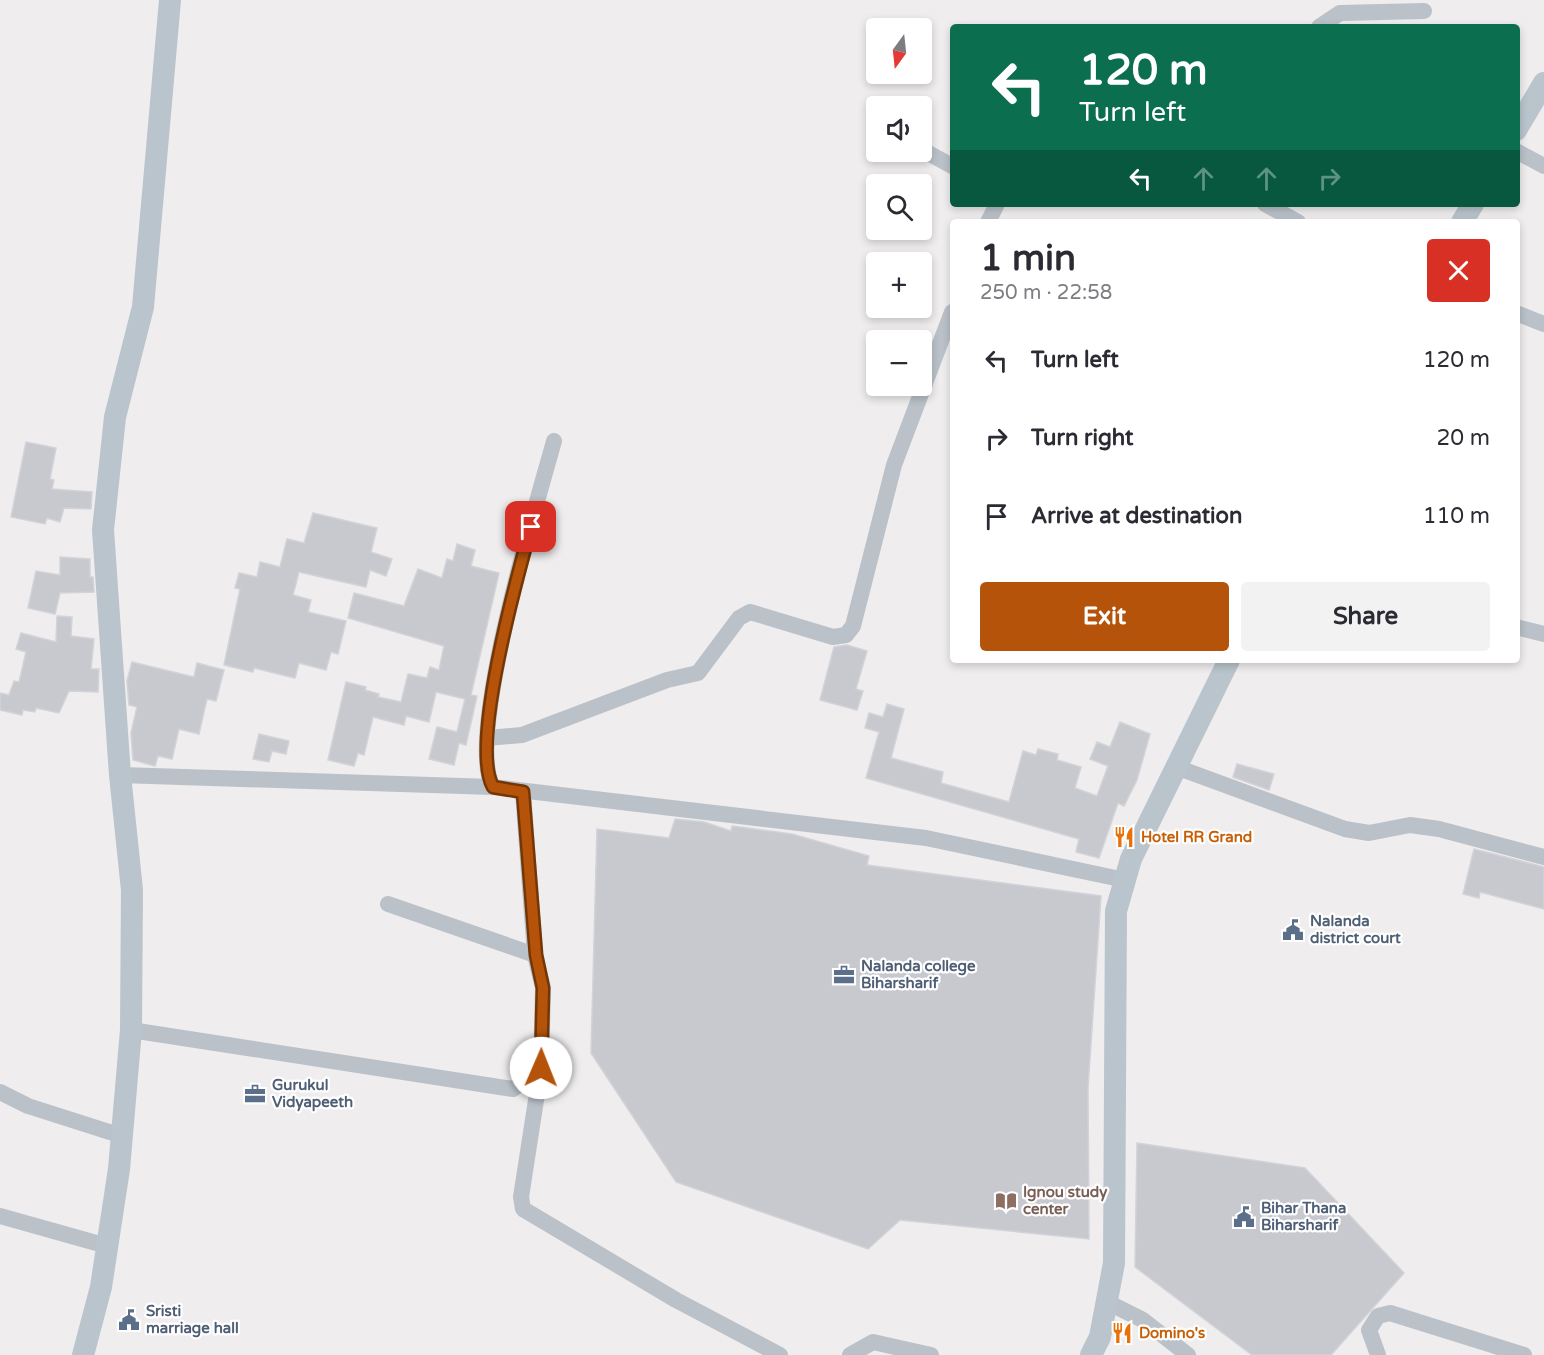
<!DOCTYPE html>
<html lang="en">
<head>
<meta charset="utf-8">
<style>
  body { margin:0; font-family:"Varela Round",sans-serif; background:#f2f2f3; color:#2b2b33; height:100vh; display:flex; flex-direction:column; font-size:22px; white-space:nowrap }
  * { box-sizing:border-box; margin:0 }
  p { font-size:20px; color:#7c7c81 }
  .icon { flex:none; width:33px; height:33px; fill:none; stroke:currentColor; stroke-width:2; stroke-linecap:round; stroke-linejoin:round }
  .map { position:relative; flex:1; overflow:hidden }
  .drawer { position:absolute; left:950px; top:219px; width:570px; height:444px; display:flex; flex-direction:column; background:#fff; border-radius:6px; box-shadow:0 3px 9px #0003 }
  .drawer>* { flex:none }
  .banner { position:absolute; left:950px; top:24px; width:570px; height:183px; border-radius:6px; box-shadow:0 3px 9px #0003; background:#0b6e4f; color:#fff; overflow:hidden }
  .needle { width:39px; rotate:195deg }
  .fabs { position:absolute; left:866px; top:18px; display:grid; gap:12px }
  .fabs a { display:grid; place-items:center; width:66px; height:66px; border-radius:6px; background:#fff; box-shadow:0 3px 9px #0003; font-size:30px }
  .pin { position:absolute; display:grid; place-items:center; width:51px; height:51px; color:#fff; margin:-26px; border-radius:12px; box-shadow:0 3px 9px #0006 }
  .me { position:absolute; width:66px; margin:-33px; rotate:1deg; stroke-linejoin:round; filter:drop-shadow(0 0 4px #0008) }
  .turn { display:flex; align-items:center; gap:21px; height:126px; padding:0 30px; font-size:27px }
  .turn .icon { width:78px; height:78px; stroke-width:2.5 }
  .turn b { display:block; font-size:42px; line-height:51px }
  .lanes { display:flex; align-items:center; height:57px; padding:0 30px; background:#0003; justify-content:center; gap:30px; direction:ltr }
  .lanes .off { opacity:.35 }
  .round { display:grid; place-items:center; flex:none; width:63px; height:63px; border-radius:6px; background:#f2f2f3 }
  .head { display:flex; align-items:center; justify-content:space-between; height:102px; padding:0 30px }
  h1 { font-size:36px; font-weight:700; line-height:45px }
  .button { display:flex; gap:12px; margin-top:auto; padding:12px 30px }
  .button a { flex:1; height:69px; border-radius:6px; background:#b45309; color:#fff; font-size:24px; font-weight:700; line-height:69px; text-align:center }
  .button a+a { background:#f2f2f3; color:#2b2b33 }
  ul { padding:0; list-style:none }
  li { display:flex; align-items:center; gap:18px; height:78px; padding:0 30px }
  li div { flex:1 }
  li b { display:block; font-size:22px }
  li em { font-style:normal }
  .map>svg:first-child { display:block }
</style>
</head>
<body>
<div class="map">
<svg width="1544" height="1355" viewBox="0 0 1544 1355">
  <rect width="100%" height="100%" fill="#efeded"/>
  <!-- building -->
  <g fill="#c7c9cf" stroke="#d1d3d8" stroke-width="1.5">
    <polygon points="26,442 56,448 50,479 54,480 52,489 92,492 91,509 64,508 60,522 47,518 45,524 11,517"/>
    <polygon points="313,513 377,528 371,552 392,559 386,576 370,570 366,587 299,572 293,595 311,600 308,612 346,621 338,654 331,652 326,670 299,663 295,678 254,668 253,672 224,665 240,589 235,588 239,573 257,577 260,562 280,567 287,539 304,543"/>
    <polygon points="457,544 475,550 471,566 499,573 471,695 477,696 466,745 459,743 454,765 429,759 437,727 457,732 465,699 436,692 429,722 406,716 404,725 373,717 364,755 358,753 354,766 328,760 346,682 366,687 365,690 379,694 378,697 401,702 408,674 427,678 430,667 439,670 444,646 348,618 354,593 404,606 418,569 442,578 447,559 453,561"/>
    <polygon points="60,557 90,559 90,577 93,577 94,592 60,593 55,614 28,608 36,571 60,575"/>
    <polygon points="57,616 72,617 71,636 94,639 91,669 99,669 98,692 69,691 59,713 36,708 35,712 23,710 22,715 0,710 0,693 9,695 14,681 19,682 26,652 16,649 21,633 56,642"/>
    <polygon points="847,645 867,651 856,689 863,691 857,710 820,700 834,647"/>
    <polygon points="132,662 194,677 197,663 224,670 216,701 207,699 199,734 179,729 172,759 158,756 155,766 133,760 131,733 137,707 129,705 127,681"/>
    <polygon points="887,704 904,709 891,758 943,772 941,783 1009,802 1023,751 1036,755 1038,749 1058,754 1057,760 1081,767 1075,788 1097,796 1108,766 1090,759 1097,742 1110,747 1120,722 1150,734 1137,780 1124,806 1118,803 1099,858 1076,852 1079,839 866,778 879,732 865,728 869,713 883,717"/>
    <polygon points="259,734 289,741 286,754 272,751 269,762 253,759"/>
    <polygon points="1237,764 1274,774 1269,790 1233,777"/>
    <polygon points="675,819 704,822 731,831 732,826 792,834 869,856 867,865 1101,896 1088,1088 1089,1239 900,1220 868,1249 676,1182 591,1053 597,829 669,838"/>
    <polygon points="1474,849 1544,867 1544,909 1480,892 1479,898 1463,894"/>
    <polygon points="1137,1143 1305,1168 1404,1273 1331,1355 1252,1355 1135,1267"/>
  </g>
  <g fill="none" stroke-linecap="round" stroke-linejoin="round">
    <!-- street -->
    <g stroke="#bac1c8" stroke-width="16">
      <polyline points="1319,27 1340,13 1424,11"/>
      <polyline points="921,149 952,166"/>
      <polyline points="1516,151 1544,166"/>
      <polyline points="1265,204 1298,222"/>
      <polyline points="988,222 997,204"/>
      <polyline points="1516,313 1544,324"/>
      <path d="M 554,441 C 537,503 465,738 493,787 L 926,838 L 1125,880"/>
      <polyline points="1516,627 1544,634"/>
      <polyline points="487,738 522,735 667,680 698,673 739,618 750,612 833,637 846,635 853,626 894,465 952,312"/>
      <polyline points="1176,767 1345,829 1369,833 1410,825 1439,829 1544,857"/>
      <polyline points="120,775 493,787"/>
      <polyline points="523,792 535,955 543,988 541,1068 521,1197 523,1209 676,1300 780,1355"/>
      <polyline points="388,904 535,955"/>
      <polyline points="131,1030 513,1089 541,1068"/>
      <polyline points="0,1092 28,1106 122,1136"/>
      <polyline points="0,1216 107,1246"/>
      <polyline points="1107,1302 1143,1320 1188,1355"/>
      <polyline points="850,1355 873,1342 931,1355"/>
      <polyline points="1378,1355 1369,1330 1378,1316 1390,1313 1524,1355"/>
    </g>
    <!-- secondary -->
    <g stroke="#bac4cc" stroke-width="22">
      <polyline points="1516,130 1544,83"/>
      <polyline points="1462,222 1473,204"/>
      <polyline points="83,1355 101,1287 119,1169 131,1030 132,890 120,775 103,530 115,417 143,307 170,0"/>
      <polyline points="1091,1355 1100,1337 1114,1263 1116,911 1131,859 1229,660"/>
    </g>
  </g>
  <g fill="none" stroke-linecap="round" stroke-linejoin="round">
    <defs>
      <path id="route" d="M 531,527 C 517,577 470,745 493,787 L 523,792 L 536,955 L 543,988 L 541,1068"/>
    </defs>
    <!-- route casing -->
    <use href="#route" stroke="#753606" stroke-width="15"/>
    <!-- route -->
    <use href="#route" stroke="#b45309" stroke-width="10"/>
  </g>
  <!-- icons -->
  <defs>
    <symbol id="restaurant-bare" viewBox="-9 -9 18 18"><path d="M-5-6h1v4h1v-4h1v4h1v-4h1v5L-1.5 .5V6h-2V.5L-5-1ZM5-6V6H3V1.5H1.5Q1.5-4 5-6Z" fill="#e8710a" stroke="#fff" stroke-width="2.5" paint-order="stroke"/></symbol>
    <symbol id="civic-bare" viewBox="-9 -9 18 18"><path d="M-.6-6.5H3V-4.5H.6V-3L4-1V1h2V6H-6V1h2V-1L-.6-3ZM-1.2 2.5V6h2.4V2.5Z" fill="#5c6f8a" stroke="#fff" stroke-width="2.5" paint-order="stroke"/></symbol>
    <symbol id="office-bare" viewBox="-9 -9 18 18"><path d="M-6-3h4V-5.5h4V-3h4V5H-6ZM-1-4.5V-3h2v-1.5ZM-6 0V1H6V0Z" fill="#5c6f8a" stroke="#fff" stroke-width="2.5" paint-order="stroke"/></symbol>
    <symbol id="library-bare" viewBox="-9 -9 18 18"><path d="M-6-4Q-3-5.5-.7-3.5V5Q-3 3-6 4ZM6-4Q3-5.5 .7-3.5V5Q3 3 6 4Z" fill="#8d6e63" stroke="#fff" stroke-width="2.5" paint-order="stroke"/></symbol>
  </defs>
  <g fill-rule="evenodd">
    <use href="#restaurant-bare" x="1109" y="822" width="30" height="30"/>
    <use href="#civic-bare" x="1278" y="915" width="30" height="30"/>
    <use href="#office-bare" x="829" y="960" width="30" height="30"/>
    <use href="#office-bare" x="240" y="1079" width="30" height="30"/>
    <use href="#library-bare" x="991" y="1186" width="30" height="30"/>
    <use href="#civic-bare" x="1229" y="1202" width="30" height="30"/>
    <use href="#civic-bare" x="114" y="1305" width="30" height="30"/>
    <use href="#restaurant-bare" x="1107" y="1318" width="30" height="30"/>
  </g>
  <g text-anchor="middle" stroke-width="4.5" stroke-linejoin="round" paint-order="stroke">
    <!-- food labels -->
    <g font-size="15" font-weight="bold" fill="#c56008" stroke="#fff" text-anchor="start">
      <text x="1141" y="842">Hotel RR Grand</text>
      <text x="1139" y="1338">Domino's</text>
    </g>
    <!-- service labels -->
    <g font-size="15" font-weight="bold" fill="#4e5e75" stroke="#fff" text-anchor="start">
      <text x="1310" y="926">Nalanda<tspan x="1310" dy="17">district court</tspan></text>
      <text x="861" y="971">Nalanda college<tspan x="861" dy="17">Biharsharif</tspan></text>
      <text x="272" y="1090">Gurukul<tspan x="272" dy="17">Vidyapeeth</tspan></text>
      <text x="1261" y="1213">Bihar Thana<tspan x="1261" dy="17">Biharsharif</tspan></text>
      <text x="146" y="1316">Sristi<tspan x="146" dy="17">marriage hall</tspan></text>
    </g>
    <!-- education labels -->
    <g font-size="15" font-weight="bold" fill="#785e54" stroke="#fff" text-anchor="start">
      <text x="1023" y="1197">Ignou study<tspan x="1023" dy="17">center</tspan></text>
    </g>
  </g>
</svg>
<div class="fabs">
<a><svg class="needle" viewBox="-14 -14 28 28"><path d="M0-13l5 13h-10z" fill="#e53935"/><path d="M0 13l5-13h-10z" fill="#7c7c81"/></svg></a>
<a><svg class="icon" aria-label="sound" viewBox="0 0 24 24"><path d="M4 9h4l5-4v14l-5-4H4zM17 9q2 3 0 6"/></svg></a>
<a><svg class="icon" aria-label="search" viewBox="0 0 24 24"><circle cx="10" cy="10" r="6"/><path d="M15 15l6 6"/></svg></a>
<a>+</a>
<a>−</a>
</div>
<div class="pin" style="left:531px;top:527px;background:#d93025"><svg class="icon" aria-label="arrive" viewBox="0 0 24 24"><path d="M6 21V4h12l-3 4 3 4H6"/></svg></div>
<svg class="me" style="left:541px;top:1068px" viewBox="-20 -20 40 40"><circle r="19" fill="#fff"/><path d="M0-13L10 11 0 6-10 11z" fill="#b45309"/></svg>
<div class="banner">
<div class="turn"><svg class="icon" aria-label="left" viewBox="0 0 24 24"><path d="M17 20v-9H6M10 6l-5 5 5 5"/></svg><div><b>120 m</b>Turn left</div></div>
<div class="lanes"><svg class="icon" aria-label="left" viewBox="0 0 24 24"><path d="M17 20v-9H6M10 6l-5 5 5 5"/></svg><svg class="icon off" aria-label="ahead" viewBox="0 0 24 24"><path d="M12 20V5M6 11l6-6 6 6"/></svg><svg class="icon off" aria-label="ahead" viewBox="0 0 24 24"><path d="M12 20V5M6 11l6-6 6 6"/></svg><svg class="icon off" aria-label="right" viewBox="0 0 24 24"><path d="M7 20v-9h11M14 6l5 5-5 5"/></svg></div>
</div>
<section class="drawer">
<div class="head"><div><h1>1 min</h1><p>250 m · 22:58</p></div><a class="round" style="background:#d93025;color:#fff"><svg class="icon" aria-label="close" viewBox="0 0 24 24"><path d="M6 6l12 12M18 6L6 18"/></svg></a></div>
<ul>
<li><svg class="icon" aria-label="left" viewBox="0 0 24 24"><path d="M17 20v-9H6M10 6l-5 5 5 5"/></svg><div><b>Turn left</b></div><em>120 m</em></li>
<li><svg class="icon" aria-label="right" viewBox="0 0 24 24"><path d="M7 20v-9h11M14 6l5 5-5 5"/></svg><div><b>Turn right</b></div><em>20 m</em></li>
<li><svg class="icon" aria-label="arrive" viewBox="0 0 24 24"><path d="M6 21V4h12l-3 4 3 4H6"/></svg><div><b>Arrive at destination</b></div><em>110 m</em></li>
</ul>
<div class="button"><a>Exit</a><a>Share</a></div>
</section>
</div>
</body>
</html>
